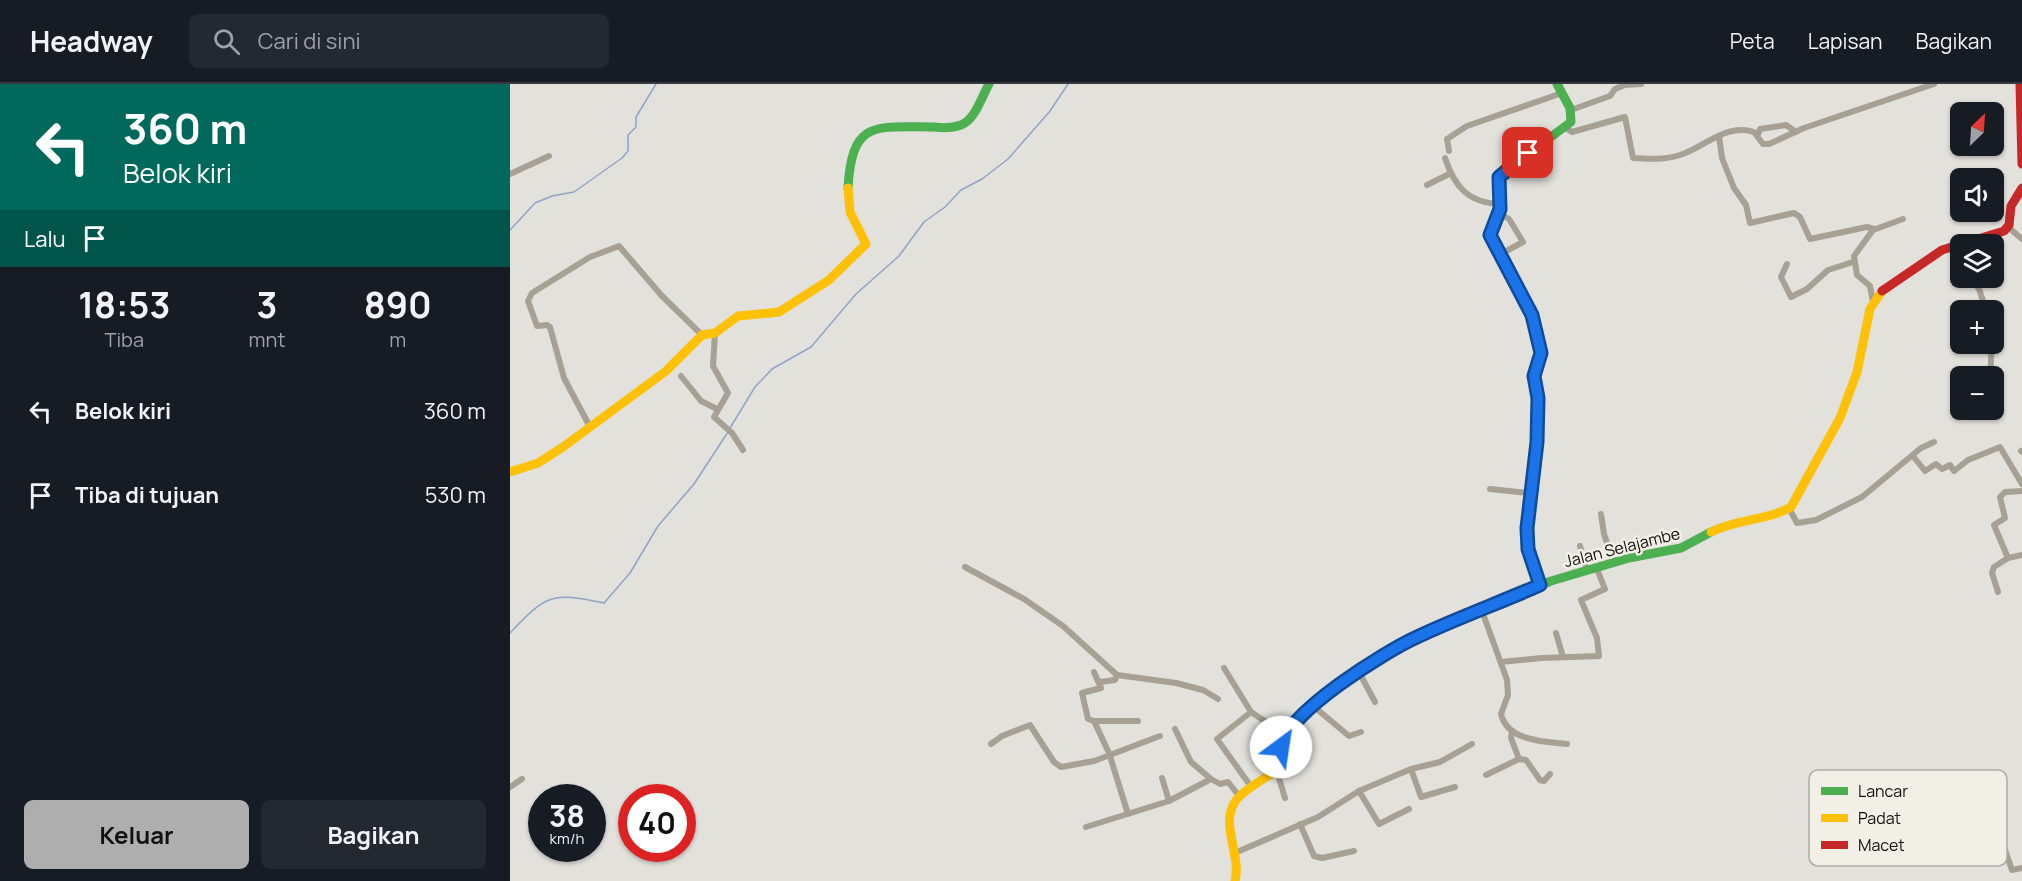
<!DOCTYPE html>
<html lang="id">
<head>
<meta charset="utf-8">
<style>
  body { margin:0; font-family:Manrope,sans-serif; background:#242831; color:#f1f3f6; height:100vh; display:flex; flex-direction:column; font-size:22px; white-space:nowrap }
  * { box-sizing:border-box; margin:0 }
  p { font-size:20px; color:#9ea1a6 }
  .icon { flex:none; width:33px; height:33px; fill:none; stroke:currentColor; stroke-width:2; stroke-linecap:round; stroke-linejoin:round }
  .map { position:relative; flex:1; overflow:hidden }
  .details { display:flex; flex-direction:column; background:#171b24; width:510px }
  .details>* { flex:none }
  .banner { background:#00695c; color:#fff; overflow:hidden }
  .needle { width:39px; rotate:25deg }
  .tools { position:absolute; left:1440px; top:18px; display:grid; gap:12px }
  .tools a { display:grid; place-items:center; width:54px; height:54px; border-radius:9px; background:#171b24; box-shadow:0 2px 4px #0004; font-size:30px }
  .speed { position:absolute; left:18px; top:700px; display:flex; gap:12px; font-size:30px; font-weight:700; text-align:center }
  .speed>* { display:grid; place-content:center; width:78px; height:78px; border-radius:50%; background:#171b24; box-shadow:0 2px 4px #0004; line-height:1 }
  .speed small { font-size:15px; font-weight:400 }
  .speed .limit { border:9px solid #d22; background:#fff; color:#111 }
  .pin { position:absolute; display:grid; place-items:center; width:51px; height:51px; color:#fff; margin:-26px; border-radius:12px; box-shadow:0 3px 9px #0006 }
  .me { position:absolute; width:66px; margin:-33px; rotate:31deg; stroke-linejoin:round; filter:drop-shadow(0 0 4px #0008) }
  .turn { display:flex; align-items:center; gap:21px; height:126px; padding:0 24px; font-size:27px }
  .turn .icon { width:78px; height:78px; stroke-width:2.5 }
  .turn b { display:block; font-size:42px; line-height:51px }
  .then { display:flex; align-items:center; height:57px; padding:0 24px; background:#0003; gap:12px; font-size:22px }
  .eta { display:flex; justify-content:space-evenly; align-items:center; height:102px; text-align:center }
  .eta b { font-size:36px; font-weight:700; line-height:42px }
  .primary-button { display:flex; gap:12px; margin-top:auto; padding:12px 24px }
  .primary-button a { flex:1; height:69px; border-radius:9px; background:#aeaeae; color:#111; font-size:24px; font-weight:700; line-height:69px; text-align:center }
  .primary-button a+a { background:#242831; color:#f1f3f6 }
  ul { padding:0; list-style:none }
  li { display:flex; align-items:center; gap:18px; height:84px; padding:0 24px }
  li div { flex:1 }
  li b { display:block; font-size:22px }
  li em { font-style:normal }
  header { display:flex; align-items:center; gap:36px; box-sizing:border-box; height:84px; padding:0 30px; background:#171b24; border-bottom:2px solid #363941 }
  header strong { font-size:28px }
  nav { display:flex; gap:33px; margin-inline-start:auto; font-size:21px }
  .search { width:420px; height:54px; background:#242831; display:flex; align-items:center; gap:15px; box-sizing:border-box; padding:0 21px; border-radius:9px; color:#9ea1a6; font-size:22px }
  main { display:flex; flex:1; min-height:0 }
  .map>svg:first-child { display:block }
</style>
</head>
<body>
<header>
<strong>Headway</strong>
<div class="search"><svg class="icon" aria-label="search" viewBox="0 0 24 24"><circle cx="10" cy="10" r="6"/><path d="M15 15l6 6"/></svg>Cari di sini</div>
<nav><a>Peta</a><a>Lapisan</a><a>Bagikan</a></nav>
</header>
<main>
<section class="details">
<div class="banner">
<div class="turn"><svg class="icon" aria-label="left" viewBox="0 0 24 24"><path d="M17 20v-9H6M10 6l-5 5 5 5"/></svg><div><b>360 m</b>Belok kiri</div></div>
<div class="then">Lalu<svg class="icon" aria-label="arrive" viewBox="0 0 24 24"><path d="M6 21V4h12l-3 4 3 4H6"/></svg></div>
</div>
<div class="eta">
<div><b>18:53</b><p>Tiba</p></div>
<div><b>3</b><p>mnt</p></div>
<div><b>890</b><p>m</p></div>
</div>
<ul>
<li><svg class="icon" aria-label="left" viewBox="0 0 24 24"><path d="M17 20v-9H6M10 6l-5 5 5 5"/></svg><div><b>Belok kiri</b></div><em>360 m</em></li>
<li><svg class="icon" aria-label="arrive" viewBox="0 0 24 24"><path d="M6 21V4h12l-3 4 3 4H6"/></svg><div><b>Tiba di tujuan</b></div><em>530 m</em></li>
</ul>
<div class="primary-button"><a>Keluar</a><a>Bagikan</a></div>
</section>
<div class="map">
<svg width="1512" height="797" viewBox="0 0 1512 797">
  <rect width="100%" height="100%" fill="#e2e1dc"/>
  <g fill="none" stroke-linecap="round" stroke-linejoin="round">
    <!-- stream -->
    <g stroke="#90a4c8" stroke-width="1.5">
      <polyline points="0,146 25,119 42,112 64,108 112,74 118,67 118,51 126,43 126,33 146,0"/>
      <polyline points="220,344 245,303 262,285 301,263 346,210 389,172 414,138 435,123 451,106 472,95 498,75 540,27 558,0"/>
      <path d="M 0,549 C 37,510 41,508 94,519 L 120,489 L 148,442 L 184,400 L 218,348"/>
    </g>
    <!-- street -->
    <g stroke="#a7a094" stroke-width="6">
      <polyline points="1061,26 1100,12 1105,5 1115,1 1131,0"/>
      <path d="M 1056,44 L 1062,48 L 1115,33 L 1123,74 C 1138,75 1155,76 1170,71 C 1195,63 1216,39 1244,48 L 1253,60 L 1259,60 L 1294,44 L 1424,0"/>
      <polyline points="1248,50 1250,45 1276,41 1286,48"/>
      <polyline points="1209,52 1212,74 1224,104 1236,121 1240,139 1284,129 1290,133 1300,155 1357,143 1364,145"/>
      <polyline points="939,67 937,55 957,42 1052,9"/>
      <path d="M 935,74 C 945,104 959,119 990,120"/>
      <polyline points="0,90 39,72"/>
      <polyline points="917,101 941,89"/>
      <polyline points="989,129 999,135 1013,158 989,171"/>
      <polyline points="1498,143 1512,155"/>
      <polyline points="1277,180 1271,193 1281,213 1297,205 1318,186 1343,178"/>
      <polyline points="1461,194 1469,205 1474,220 1483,226"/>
      <polyline points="1363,218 1360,202 1347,191 1344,172 1363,146 1393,135"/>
      <polyline points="205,249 203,282 218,309 204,333 222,349 233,366"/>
      <polyline points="171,292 191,317 207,325"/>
      <polyline points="1480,292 1482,260"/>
      <polyline points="80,343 54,294 40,243 37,241 27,242 18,217 22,209 80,173 109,162 152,212 192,251"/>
      <polyline points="1511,367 1512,368"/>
      <polyline points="1403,372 1415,387 1426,380 1432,385 1440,381 1444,387 1458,376 1490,363 1512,400"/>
      <polyline points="980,405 1019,409"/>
      <polyline points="1279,424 1287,439 1306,436 1352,413 1411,364 1424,358"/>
      <polyline points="1091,430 1094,450 1104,479"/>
      <polyline points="1070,462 1077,487"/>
      <polyline points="1498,474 1484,441 1495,434 1490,413 1495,408 1512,407"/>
      <polyline points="455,483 514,515 553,542 607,591 666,599 693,606 708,615"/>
      <polyline points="1488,508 1482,489 1484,483 1498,474 1512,471"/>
      <path d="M 972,527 L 997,596 L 998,611 L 991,630 C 997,657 1035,658 1057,660"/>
      <polyline points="1046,549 1053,573"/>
      <polyline points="991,578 1032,574 1089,572 1087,554 1071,516 1095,505 1087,485"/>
      <polyline points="714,584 741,628 776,651"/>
      <polyline points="584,588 591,604 572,609 578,635 584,637 599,669 618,730"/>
      <polyline points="849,588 865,618"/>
      <polyline points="590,598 605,596 607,591"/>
      <polyline points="802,621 839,652 851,648"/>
      <polyline points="741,628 707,655 742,704"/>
      <polyline points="584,637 628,637"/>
      <polyline points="665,645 681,678 701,695"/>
      <polyline points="481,660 492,652 520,641 544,678 551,683 584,677 650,652"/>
      <polyline points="1009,675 1016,676 1030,696 1034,697 1040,690"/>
      <polyline points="901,685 911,713 945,703"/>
      <polyline points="772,686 768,691 775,714"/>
      <polyline points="976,691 1009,675 1001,654 1002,647"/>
      <polyline points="652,694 659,717"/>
      <polyline points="0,703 12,695"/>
      <polyline points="849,707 869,740 899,725"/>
      <polyline points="790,740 804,772 812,774 844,767"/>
      <polyline points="576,743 659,717 701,695 710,700 718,698 730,713"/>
      <polyline points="1490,752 1502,786 1512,784"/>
      <polyline points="727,768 808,733 849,707 901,685 930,678 962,660"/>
    </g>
    <!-- fast -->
    <g stroke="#4caf50" stroke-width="9">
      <path d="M 338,104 C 342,35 365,43 424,43 C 432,44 443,44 451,41 C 465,36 472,12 479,0"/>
      <polyline points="989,118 988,100 991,90 1061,38 1060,24 1047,0"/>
      <polyline points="927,545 1041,497 1119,474 1171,464 1201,448"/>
    </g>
    <!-- slow -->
    <g stroke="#ffc107" stroke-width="9">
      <polyline points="989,118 990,125 980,151 1022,231 1031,269 1024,292 1028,314 1027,359 1017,444 1018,465 1030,501"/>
      <polyline points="0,388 28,379 53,363 156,287 192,251 205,249 228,232 269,228 319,196 356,160 340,128 338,104"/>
      <path d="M 1201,448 C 1226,435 1256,437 1281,423 L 1330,334 L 1347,288 L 1360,225 L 1372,207"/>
      <path d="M 725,797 C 732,771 708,738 727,715 C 739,701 759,694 772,681 C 772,674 771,665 772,658 C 779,626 896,558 927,545"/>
    </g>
    <!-- jam -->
    <g stroke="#c62828" stroke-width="9">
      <polyline points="1510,0 1512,80"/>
      <polyline points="1372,207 1432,166 1494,147 1499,141 1501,122 1512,104"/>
    </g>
  </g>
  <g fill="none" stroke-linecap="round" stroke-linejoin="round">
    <defs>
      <path id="route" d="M 771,663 C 776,629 876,567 907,553 C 947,534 989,519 1030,501 L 1018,465 L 1017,444 L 1027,358 L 1028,314 L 1024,292 L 1031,269 L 1022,231 L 980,151 L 990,125 L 989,93 L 1018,69"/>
    </defs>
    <!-- route casing -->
    <use href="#route" stroke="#114b97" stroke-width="15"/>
    <!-- route -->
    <use href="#route" stroke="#1a73e8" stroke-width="10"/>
  </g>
  <g text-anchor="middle" stroke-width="5" stroke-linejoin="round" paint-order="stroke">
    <!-- street labels -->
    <g font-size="16" fill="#12110e" stroke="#f2efe6">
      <text transform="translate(1112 463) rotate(-14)" y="6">Jalan Selajambe</text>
    </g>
  </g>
  <!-- legend -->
  <rect x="1299" y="686" width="198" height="96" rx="9" fill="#f2efe6" stroke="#afaca5" stroke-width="1.5"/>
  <rect x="1311" y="703" width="27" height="8" fill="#4caf50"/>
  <rect x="1311" y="730" width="27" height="8" fill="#ffc107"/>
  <rect x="1311" y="757" width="27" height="8" fill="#c62828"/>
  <g font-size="16" fill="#12110e">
    <text x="1348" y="713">Lancar</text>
    <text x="1348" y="740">Padat</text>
    <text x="1348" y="767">Macet</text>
  </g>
</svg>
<div class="tools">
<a><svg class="needle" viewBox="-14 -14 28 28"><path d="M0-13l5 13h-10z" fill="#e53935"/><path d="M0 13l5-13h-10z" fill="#9ea1a6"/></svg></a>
<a><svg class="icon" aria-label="sound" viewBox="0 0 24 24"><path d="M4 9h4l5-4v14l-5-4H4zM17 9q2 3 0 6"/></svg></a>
<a><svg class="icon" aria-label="layers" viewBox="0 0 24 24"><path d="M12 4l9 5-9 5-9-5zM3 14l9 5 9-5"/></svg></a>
<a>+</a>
<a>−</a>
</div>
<div class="speed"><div>38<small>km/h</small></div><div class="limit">40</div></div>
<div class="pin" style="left:1018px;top:69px;background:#d93025"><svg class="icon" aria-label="arrive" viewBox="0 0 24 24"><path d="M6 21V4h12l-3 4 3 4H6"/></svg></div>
<svg class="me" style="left:771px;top:663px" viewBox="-20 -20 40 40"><circle r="19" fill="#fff"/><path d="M0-13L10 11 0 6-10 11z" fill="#1a73e8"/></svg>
</div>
</main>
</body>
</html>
